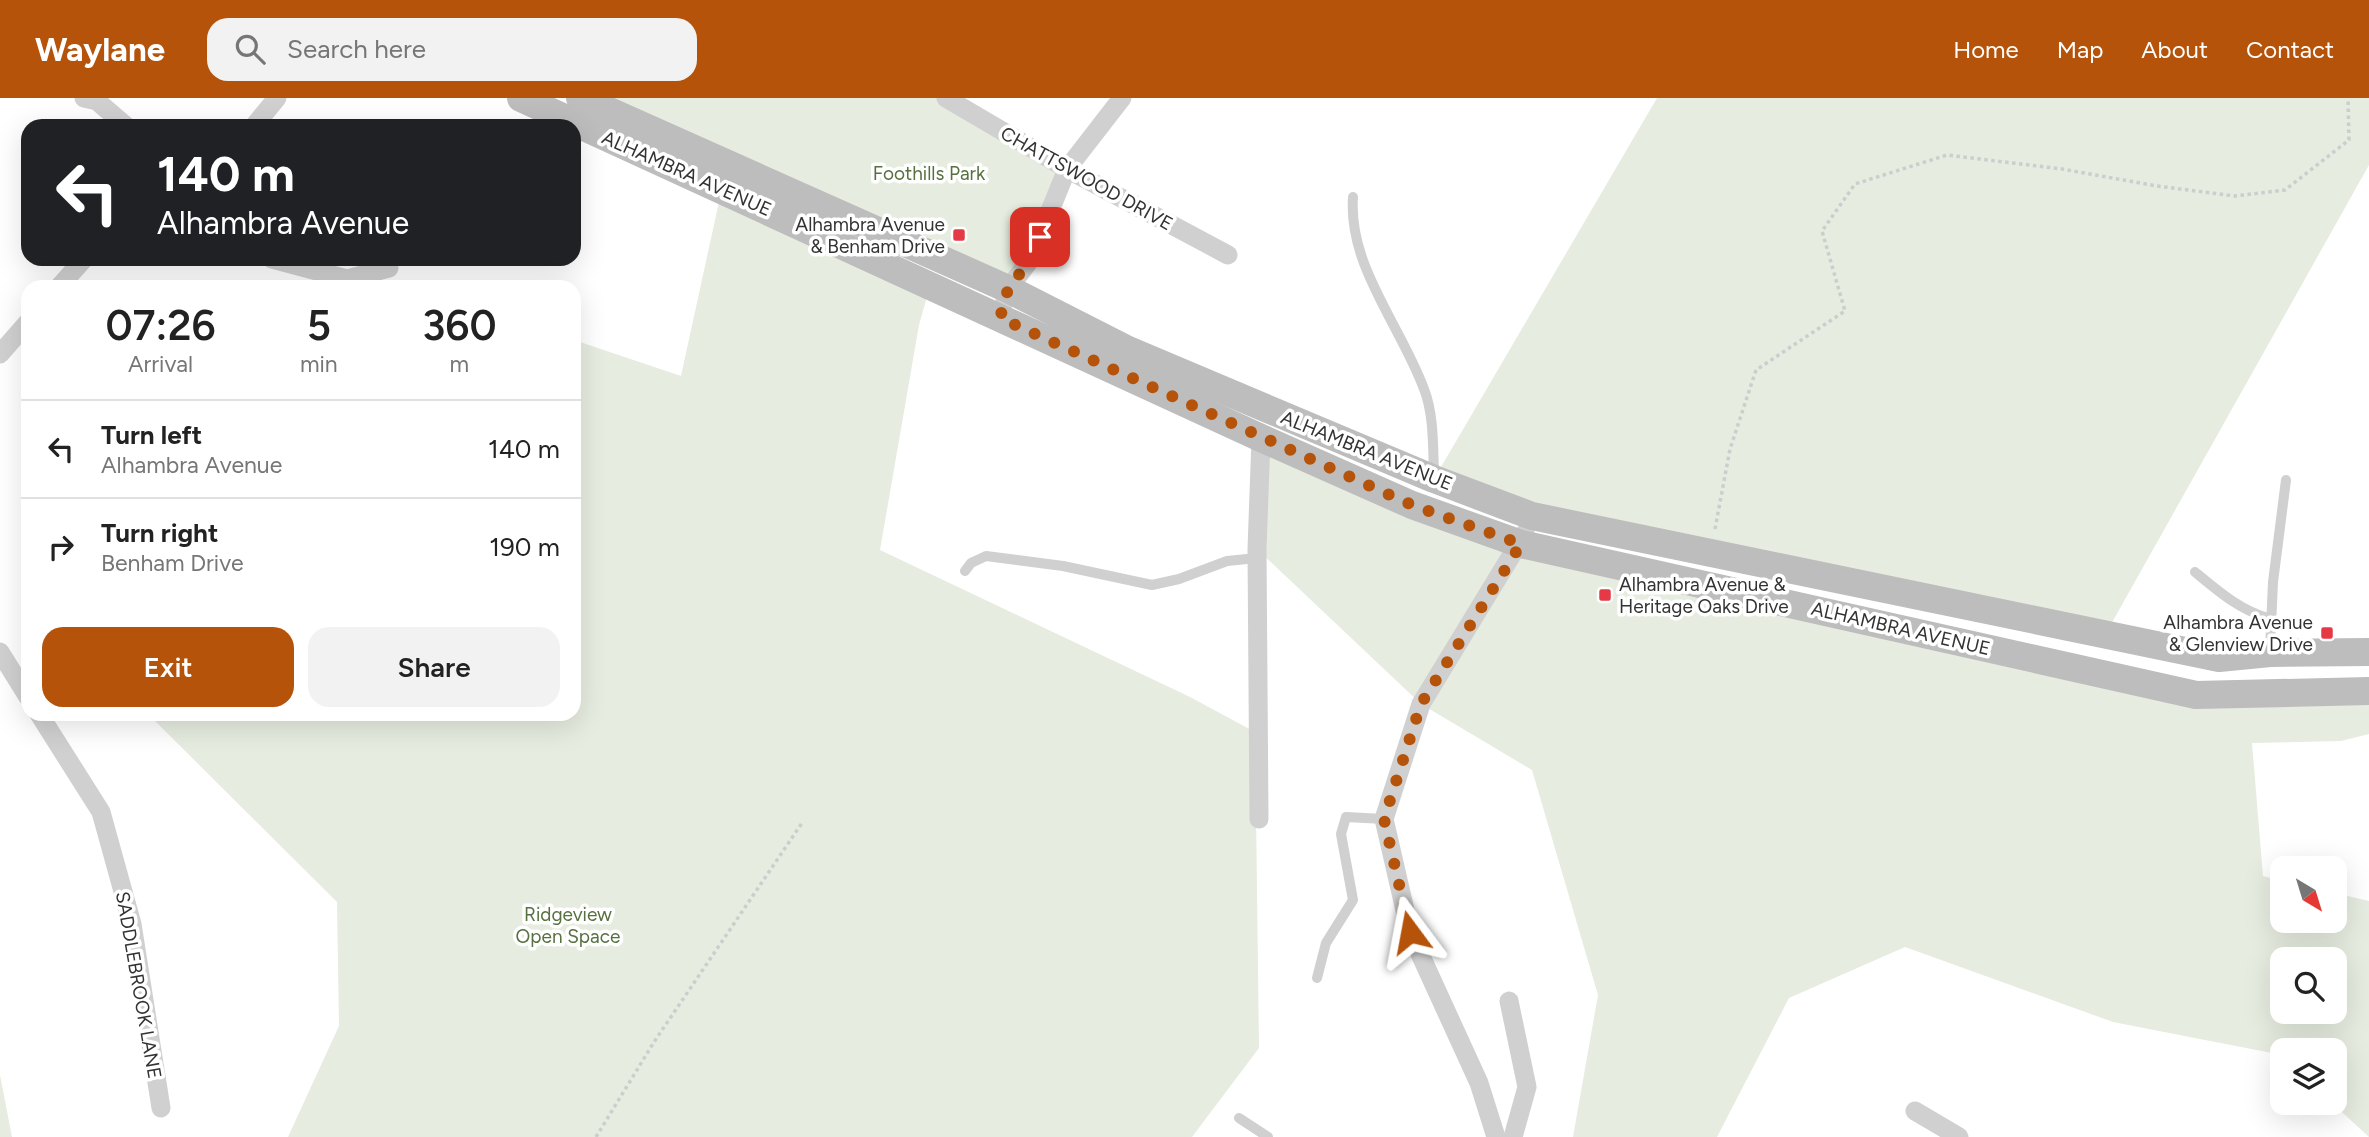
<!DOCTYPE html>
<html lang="en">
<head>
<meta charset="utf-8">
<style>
  body { margin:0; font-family:Figtree,sans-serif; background:#f2f2f2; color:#222; height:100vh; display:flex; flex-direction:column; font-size:26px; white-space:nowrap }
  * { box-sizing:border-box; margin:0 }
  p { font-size:23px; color:#767676 }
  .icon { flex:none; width:38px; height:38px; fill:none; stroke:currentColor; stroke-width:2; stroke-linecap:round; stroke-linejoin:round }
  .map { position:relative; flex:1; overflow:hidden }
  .details { position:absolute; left:21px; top:182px; width:560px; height:441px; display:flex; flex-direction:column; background:#fff; border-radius:21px; box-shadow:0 7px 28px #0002 }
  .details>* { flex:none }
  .hud { position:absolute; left:21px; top:21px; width:560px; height:147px; border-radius:21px; box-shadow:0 7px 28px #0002; background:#202124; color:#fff; overflow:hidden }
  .needle { width:46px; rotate:142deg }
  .tools { position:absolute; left:2270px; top:758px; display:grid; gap:14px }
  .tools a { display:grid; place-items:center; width:77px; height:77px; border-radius:14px; background:#fff; box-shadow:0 7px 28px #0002; font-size:35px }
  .pin { position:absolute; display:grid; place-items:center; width:60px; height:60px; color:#fff; margin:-30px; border-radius:14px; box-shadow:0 4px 10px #0006 }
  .me { position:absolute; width:77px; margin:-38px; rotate:347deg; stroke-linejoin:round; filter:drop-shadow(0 0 5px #0008) }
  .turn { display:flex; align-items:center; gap:24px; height:147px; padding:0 21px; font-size:32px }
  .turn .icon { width:91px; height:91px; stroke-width:2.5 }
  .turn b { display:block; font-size:49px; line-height:60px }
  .eta { display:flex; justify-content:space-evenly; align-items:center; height:119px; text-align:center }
  .eta b { font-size:42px; font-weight:600; line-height:49px }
  .cta { display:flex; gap:14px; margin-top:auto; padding:14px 21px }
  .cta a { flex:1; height:80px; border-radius:21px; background:#b45309; color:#fff; font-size:28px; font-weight:600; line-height:80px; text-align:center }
  .cta a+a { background:#f2f2f2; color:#222 }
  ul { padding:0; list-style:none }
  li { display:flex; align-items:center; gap:21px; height:98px; padding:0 21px; border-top:2px solid #e0e0e0 }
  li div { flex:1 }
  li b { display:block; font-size:26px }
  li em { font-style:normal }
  header { display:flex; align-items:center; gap:42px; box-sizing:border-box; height:98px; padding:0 35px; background:#b45309; color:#fff }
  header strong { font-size:33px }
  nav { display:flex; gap:38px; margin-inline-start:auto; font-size:24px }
  .search { width:490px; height:63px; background:#f2f2f2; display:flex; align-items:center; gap:18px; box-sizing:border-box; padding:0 24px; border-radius:21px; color:#767676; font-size:26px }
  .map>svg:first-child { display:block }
</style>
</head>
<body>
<header>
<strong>Waylane</strong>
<div class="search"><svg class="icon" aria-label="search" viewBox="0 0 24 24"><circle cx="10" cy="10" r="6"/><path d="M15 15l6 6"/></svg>Search here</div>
<nav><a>Home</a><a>Map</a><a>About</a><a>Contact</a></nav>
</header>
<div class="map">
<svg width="2369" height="1039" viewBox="0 0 2369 1039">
  <rect width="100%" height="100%" fill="#fff"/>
  <!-- green -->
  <g fill="#e6ecdf" fill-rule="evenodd">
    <polygon points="580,0 946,0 1067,71 1008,191"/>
    <polygon points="1657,0 2369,0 2369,67 2105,537 1711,454 1434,381"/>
    <polygon points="722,90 930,188 919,227 880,452 1190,599 1255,634 1259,950 1192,1039 288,1039 339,928 337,804 154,622 155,616 574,616 574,242 681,278"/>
    <path d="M 1261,340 L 1412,407 L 2196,597 L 2369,593 L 2369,636 L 2341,643 L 2252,645 L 2263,778 L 2282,783 L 2282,822 L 2334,822 L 2335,795 L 2369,803 L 2369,1039 L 2332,1005 L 2334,952 L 2282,952 L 2282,957 L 2113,924 L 1905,849 L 1789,900 L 1717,1039 L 1573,1039 L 1598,897 L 1532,672 L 1421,606 L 1257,451 ZM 2282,861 L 2334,861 L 2334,914 L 2282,914 Z"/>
    <polygon points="0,977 12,1039 0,1039"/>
  </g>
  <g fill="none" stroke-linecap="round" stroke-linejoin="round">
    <!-- path -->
    <g stroke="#cdcdcd" stroke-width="3.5" stroke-dasharray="3.5 3.5" stroke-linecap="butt">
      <polyline points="1715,431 1730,351 1756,272 1845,213 1822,133 1855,86 1947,57 2062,71 2157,88 2235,98 2285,92 2349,42 2348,0"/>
      <polyline points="596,1039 654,944 802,725"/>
    </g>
    <!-- lane -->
    <g stroke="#d0d0d0" stroke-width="10">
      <path d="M 1353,99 C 1348,168 1401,228 1424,291 C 1434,316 1433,350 1434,377"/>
      <polyline points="965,473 971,465 986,458 1063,468 1152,487 1179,481 1227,463 1257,460"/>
      <path d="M 2195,474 C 2219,494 2241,513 2271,521"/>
      <polyline points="2270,551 2273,484 2286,382"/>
      <polyline points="1317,880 1326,845 1353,802 1341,736 1346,719 1384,721"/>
      <polyline points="1239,1020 1268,1039"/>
    </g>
    <!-- street -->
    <g stroke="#d0d0d0" stroke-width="19">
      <polyline points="84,0 97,3 126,28"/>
      <polyline points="946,0 1067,71 1228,157"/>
      <polyline points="254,28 277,0"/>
      <polyline points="272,161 347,181 389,170"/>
      <polyline points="59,189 84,161"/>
      <polyline points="1005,203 1008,191 1030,162 1067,71 1122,0"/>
      <polyline points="0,256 28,224"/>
      <polyline points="0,554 28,599"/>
      <polyline points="39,616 101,714 132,826 161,1010"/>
      <polyline points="1259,721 1257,451 1261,340"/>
      <polyline points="1509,903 1527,989 1513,1039"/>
      <polyline points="1915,1013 1959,1039"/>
      <polyline points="1496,1039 1479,985 1410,834 1384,721 1421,606 1525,435"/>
    </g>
    <!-- secondary -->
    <g stroke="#bdbdbd" stroke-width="28">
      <polyline points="521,0 1261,340 1412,407 1521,446 2196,597 2369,593"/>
      <polyline points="580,0 1008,191 1128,252 1434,381 1532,418 2219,560 2270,555 2369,554"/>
    </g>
  </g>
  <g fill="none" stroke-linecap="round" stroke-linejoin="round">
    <!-- route -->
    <polyline stroke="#b45309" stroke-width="12" stroke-dasharray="0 21.6" points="1040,139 1030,162 1008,191 1000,220 1412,407 1521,446 1421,606 1384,721 1410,834"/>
  </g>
  <!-- markers -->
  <g fill="#e63946" stroke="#fff" stroke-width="2.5">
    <rect x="952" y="130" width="14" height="14" rx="3.5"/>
    <rect x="1598" y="490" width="14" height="14" rx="3.5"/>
    <rect x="2320" y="528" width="14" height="14" rx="3.5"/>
  </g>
  <g text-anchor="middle" stroke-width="7" stroke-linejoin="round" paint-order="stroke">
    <!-- street labels -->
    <g font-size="19" fill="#333" stroke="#fff">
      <text transform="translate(687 75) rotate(24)" y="7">ALHAMBRA AVENUE</text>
      <text transform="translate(1087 80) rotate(29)" y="7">CHATTSWOOD DRIVE</text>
      <text transform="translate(1367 352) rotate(22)" y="7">ALHAMBRA AVENUE</text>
      <text transform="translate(1901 530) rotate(13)" y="7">ALHAMBRA AVENUE</text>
      <text transform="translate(139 887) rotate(80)" y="7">SADDLEBROOK LANE</text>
    </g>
    <!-- park labels -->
    <g font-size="19" fill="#56703f" stroke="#fff">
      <text x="929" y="82">Foothills Park</text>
      <text x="568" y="823">Ridgeview<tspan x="568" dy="22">Open Space</tspan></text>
    </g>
    <!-- poi labels -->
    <g font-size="19" fill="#333" stroke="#fff" text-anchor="end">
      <text x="945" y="133">Alhambra Avenue<tspan x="945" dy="22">&amp; Benham Drive</tspan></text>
      <text x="1619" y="493" text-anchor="start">Alhambra Avenue &amp;<tspan x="1619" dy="22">Heritage Oaks Drive</tspan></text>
      <text x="2313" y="531">Alhambra Avenue<tspan x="2313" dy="22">&amp; Glenview Drive</tspan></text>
    </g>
  </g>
</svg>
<div class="tools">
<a><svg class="needle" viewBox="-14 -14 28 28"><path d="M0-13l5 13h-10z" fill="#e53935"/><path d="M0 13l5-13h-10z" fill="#767676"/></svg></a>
<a><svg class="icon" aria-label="search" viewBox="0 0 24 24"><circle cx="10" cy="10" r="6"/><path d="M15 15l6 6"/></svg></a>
<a><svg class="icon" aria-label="layers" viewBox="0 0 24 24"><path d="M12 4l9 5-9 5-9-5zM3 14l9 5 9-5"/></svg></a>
</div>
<div class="pin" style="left:1040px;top:139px;background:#d93025"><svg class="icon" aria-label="arrive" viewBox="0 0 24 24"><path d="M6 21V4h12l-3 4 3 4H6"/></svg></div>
<svg class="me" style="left:1410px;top:834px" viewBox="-20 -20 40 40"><path d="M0-17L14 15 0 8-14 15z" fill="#b45309" stroke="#fff" stroke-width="4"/></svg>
<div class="hud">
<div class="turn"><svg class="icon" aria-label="left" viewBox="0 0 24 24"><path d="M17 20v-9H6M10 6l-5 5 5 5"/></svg><div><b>140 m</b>Alhambra Avenue</div></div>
</div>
<section class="details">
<div class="eta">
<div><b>07:26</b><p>Arrival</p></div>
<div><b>5</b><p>min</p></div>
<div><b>360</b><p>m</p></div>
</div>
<ul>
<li><svg class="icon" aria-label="left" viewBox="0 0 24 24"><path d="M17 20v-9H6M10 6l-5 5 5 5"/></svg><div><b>Turn left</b><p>Alhambra Avenue</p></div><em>140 m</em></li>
<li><svg class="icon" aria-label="right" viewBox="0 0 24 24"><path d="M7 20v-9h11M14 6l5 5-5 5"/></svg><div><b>Turn right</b><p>Benham Drive</p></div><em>190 m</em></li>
</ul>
<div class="cta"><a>Exit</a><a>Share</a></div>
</section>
</div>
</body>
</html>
